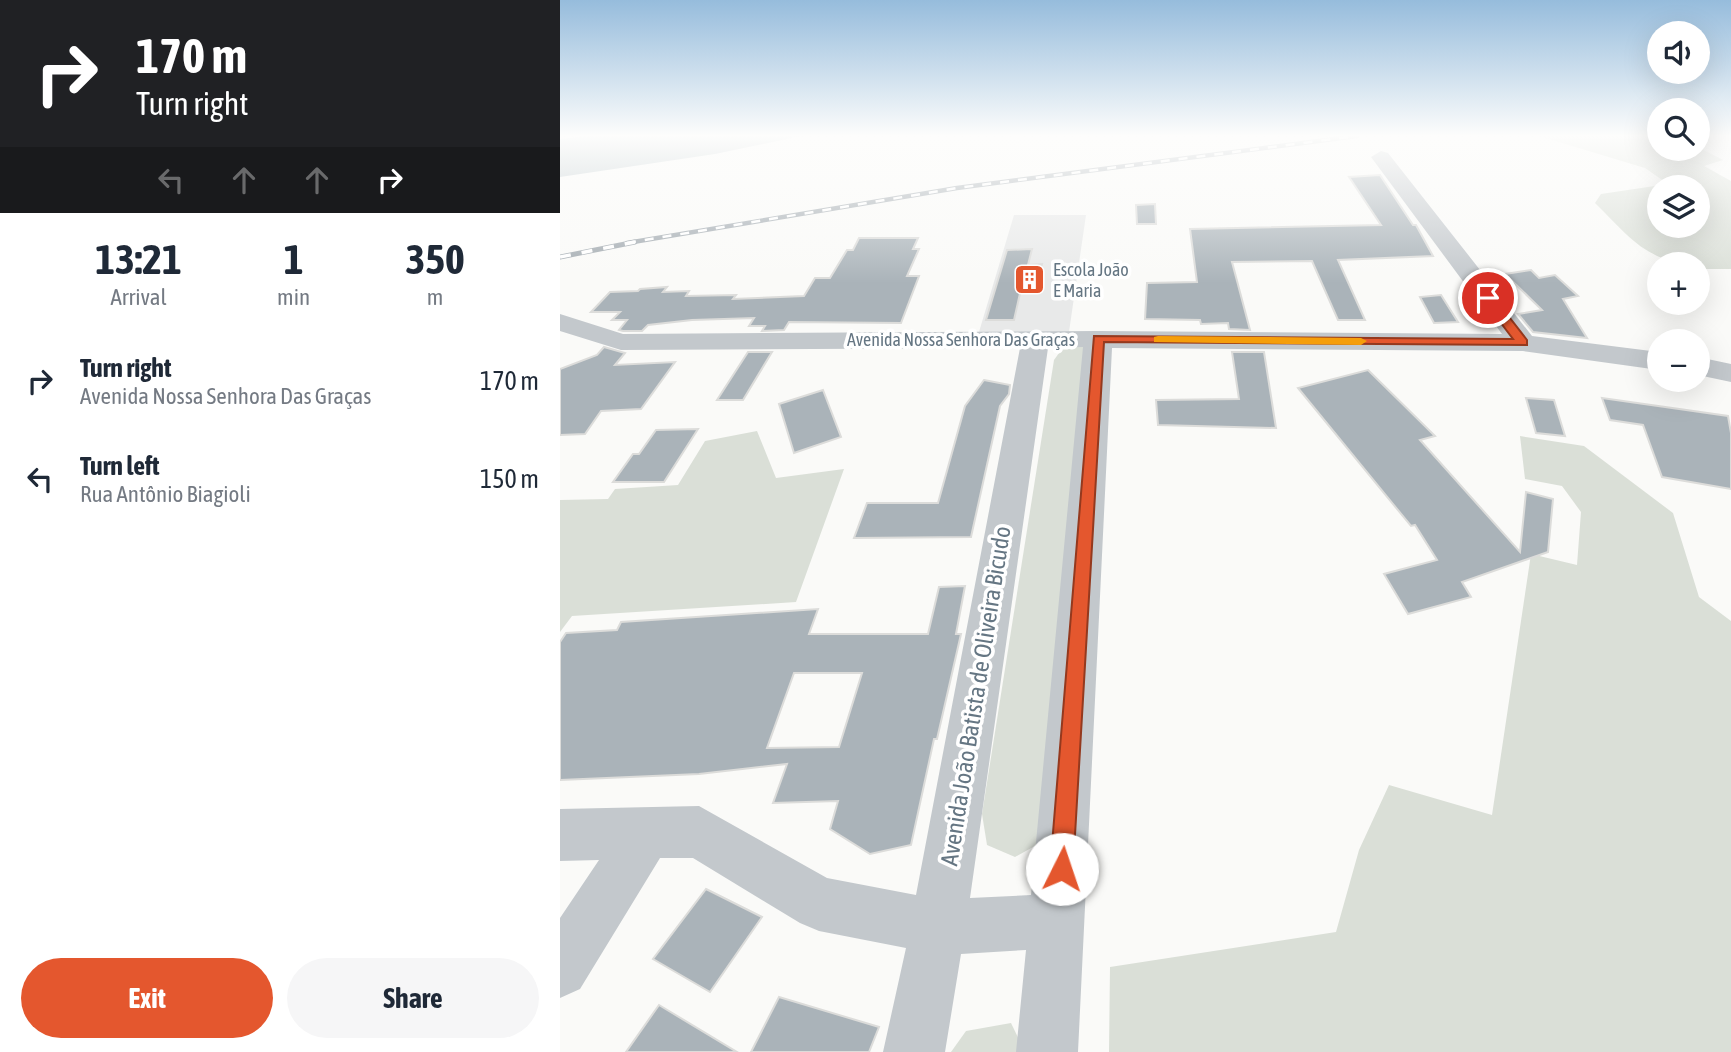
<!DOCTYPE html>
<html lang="en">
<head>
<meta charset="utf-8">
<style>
  body { margin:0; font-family:"Asap Condensed",sans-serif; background:#f6f6f7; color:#1f2937; height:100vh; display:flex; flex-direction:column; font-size:26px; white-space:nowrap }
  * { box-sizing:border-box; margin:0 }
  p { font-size:23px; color:#747a83 }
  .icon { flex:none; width:38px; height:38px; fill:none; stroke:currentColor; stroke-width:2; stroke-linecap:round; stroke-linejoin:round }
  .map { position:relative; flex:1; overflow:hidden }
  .details { display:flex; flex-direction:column; background:#fff; width:560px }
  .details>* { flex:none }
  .banner { background:#202124; color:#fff; overflow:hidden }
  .controls { position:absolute; left:1087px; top:21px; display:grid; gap:14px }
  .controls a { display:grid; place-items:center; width:63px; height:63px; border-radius:50%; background:#fff; box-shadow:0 7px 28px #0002; font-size:35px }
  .pin { position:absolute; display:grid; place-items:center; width:60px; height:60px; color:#fff; margin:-30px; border:4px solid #fff; border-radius:50%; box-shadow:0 2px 7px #0007 }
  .me { position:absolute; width:77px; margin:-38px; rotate:4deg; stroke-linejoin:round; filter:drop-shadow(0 0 5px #0008) }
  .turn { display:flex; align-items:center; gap:24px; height:147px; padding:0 21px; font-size:32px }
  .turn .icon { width:91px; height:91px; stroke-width:2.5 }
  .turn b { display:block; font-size:49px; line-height:60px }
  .lanes { display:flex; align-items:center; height:66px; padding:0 21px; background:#0003; justify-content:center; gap:35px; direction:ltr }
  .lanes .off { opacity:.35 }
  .eta { display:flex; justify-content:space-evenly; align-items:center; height:119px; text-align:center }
  .eta b { font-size:42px; font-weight:700; line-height:49px }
  .action { display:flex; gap:14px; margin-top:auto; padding:14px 21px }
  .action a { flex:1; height:80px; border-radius:42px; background:#e4572e; color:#fff; font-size:28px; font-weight:700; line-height:80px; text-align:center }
  .action a+a { background:#f6f6f7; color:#1f2937 }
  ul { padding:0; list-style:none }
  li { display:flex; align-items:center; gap:21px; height:98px; padding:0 21px }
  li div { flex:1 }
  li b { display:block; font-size:26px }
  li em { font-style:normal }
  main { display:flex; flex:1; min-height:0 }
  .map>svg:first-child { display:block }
</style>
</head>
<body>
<main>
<section class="details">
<div class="banner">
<div class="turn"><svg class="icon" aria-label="right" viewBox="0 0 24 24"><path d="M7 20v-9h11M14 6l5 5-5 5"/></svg><div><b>170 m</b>Turn right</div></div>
<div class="lanes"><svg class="icon off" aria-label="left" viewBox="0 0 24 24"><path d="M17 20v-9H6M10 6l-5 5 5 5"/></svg><svg class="icon off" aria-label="ahead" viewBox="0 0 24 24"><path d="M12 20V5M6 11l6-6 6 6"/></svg><svg class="icon off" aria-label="ahead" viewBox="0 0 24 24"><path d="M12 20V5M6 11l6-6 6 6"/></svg><svg class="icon" aria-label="right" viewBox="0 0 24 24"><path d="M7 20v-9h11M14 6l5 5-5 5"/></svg></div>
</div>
<div class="eta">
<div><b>13:21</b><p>Arrival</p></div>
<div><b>1</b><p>min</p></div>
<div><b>350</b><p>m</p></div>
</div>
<ul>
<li><svg class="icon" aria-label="right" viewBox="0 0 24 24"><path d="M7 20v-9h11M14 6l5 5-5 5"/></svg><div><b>Turn right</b><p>Avenida Nossa Senhora Das Graças</p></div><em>170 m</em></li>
<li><svg class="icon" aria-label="left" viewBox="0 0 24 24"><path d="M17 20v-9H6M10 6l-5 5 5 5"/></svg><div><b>Turn left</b><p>Rua Antônio Biagioli</p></div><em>150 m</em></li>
</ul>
<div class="action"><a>Exit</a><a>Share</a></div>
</section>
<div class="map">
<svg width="1171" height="1052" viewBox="0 0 1171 1052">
  <rect width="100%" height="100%" fill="#fafaf8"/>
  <!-- built -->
  <polygon fill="#e8e9e9" points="454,215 526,215 509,332 419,332"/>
  <!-- green -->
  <g fill="#dadfd7" fill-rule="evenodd">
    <path d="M 979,136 L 1099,136 L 1099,149 L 1138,147 L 1163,160 L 1144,166 L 1171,181 L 1171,269 L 1138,269 L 1138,264 C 1087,264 1069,236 1035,203 L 1041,194 L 1108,184 L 1085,168 ZM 1099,187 L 1138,187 L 1138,226 L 1099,226 Z"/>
    <polygon points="504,346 530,346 482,842 455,857 427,845 422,814 494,360"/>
    <polygon points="197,431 216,478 284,469 236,602 12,616 0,632 0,500 48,499 55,489 118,485 145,441"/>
    <polygon points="960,436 1024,446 1113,513 1139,597 1171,621 1171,1052 549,1052 550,967 776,932 799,850 829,785 932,815 971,554 1017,565 1021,512 1002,486 965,479"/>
    <polygon points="451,1023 465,1052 391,1052 406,1031"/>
  </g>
  <!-- water -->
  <polygon fill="#bbc7cb" points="25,136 241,136 155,154 0,177 0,139"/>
  <!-- building -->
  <g fill="#aab3b9" stroke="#dcdcda" stroke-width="2" fill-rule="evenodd">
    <polygon points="820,175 853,225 856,225 873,256 778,260 805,320 778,320 752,261 672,262 690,330 669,329 668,323 641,324 640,320 585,319 587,283 637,282 630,229 821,225 789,177"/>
    <polygon points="595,204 596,224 577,224 576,205"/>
    <polygon points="299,238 358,238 353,249 359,249 347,276 359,276 341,323 229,322 224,330 202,331 205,326 189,326 194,318 132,320 88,325 82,331 63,331 59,330 67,320 52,320 60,312 31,312 50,292 78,291 80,289 107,287 103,292 129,291 126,296 176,295 173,299 244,296 255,278 270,278 287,250 293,250"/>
    <polygon points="472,249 468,265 482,264 475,289 461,289 454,320 426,320 447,250"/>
    <polygon points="971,270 979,278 995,275 1018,296 1003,299 1027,338 973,332 958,314 982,310 945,274"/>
    <polygon points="881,295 898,322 874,323 860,297"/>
    <polygon points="44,347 65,353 55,365 115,362 81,409 41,411 25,434 0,435 0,369 37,355"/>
    <polygon points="188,352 212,352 183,400 157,400"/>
    <polygon points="672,352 704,352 716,428 598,425 596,400 679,399"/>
    <polygon points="808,370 875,436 860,440 960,552 966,492 993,499 988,552 902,582 911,597 848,614 824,574 877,560 855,525 851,526 738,388"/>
    <polygon points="424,380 450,385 449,394 440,406 411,537 294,538 307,503 378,503 405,406"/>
    <polygon points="263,390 281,437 234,453 219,404"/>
    <polygon points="966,398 994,400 1005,436 976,433"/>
    <polygon points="1042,398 1168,416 1171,433 1171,489 1102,477 1083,425 1050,420"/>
    <polygon points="138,429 104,482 53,482 73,454 79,454 96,430"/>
    <path d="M 405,586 L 396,634 L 401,634 L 377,739 L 374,739 L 351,845 L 310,854 L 270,829 L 278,801 L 213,803 L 227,764 L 139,774 L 0,780 L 0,642 L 6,633 L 57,630 L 61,622 L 258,609 L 249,634 L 368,634 L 379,587 ZM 234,673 L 302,673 L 279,747 L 207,748 Z"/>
    <polygon points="146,889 202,917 150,992 93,959"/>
    <polygon points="219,997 319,1027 309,1052 191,1052"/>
    <polygon points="99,1005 177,1052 66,1052"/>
  </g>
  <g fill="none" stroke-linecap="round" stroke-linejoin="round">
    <!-- minor -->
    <g fill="#c3c8cc" fill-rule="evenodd">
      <path d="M 821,151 L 828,153 L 972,336 L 1099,352 L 1099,370 L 963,351 L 552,348 L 518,1052 L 456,1052 L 466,950 L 401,954 L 385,1052 L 323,1052 L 346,948 L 259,931 L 240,923 L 133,858 L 100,858 L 20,989 L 0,998 L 0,918 L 39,860 L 0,861 L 0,809 L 139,806 L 267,878 L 356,895 L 460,348 L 61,350 L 0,331 L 0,314 L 63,334 L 538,331 L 942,334 L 811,157 ZM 523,347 L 471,895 L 410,898 L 488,348 Z"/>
      <polygon points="1138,357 1171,364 1171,382 1138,375"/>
    </g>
    <defs>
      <polyline id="rail-far1" points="67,243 397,188 797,136"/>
      <polyline id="rail" points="0,257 75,242"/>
    </defs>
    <!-- rail-far1 casing -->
    <use href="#rail-far1" stroke="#a2aab0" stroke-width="4.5"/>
    <!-- rail casing -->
    <use href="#rail" stroke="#a2aab0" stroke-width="5"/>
    <!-- rail-far1 -->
    <use href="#rail-far1" stroke="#fff" stroke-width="2.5" stroke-dasharray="9" stroke-linecap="butt"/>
    <!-- rail -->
    <use href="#rail" stroke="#fff" stroke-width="3.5" stroke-dasharray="11" stroke-linecap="butt"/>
  </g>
  <!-- sky -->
  <linearGradient id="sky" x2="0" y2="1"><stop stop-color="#96bcdc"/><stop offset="0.48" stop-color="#fdfdfc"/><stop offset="1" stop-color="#fdfdfc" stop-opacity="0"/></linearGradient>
  <rect width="1171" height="283" fill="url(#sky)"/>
  <!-- route -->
  <polygon fill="#e4572e" stroke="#94391e" stroke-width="2" points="924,295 932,295 967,340 967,345 544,342 513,869 510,877 502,880 494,877 490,869 534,336 953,339 922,298"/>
  <!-- slow -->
  <polygon fill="#f59e0b" points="598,336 801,338 807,341 801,345 594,342 594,337"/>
  <!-- icons -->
  <defs>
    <symbol id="building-square" viewBox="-11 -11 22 22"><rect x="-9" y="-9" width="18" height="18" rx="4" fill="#e4572e" stroke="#fff"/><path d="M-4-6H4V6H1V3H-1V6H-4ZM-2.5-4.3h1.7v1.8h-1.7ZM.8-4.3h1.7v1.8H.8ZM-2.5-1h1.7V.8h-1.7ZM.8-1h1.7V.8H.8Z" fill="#fff"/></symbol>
  </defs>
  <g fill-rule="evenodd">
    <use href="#building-square" x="452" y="262" width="35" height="35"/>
  </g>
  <g text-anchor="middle" stroke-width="7" stroke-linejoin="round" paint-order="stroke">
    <!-- far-poi labels -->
    <g font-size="18" fill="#657683" stroke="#fff" text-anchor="start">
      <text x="493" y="276">Escola João<tspan x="493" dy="21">E Maria</tspan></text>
    </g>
    <!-- far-street labels -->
    <g font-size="18" fill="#657683" stroke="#fff">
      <text x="401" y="346">Avenida Nossa Senhora Das Graças</text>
    </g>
    <!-- near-street labels -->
    <g font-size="24" fill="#657683" stroke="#fff">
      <text transform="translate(416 696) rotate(-81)" y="8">Avenida João Batista de Oliveira Bicudo</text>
    </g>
  </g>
</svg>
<div class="controls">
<a><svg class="icon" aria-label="sound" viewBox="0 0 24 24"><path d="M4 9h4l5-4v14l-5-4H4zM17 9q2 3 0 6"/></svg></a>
<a><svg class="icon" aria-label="search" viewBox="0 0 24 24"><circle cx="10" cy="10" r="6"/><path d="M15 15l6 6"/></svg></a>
<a><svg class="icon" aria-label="layers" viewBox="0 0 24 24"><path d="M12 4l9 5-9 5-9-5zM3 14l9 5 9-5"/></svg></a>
<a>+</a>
<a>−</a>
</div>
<div class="pin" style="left:928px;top:298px;background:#d93025"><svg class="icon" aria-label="arrive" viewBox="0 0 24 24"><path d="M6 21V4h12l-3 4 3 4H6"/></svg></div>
<svg class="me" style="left:502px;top:869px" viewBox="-20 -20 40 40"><circle r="19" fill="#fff"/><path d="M0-13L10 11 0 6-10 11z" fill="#e4572e"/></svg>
</div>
</main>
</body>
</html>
